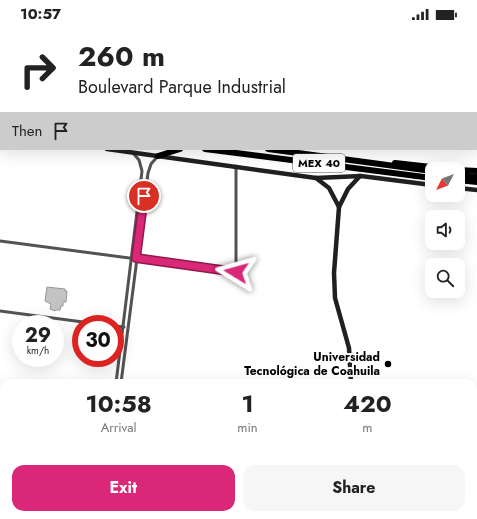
<!DOCTYPE html>
<html lang="en">
<head>
<meta charset="utf-8">
<style>
  body { margin:0; font-family:Jost,sans-serif; background:#f6f6f6; color:#222; height:100vh; display:flex; flex-direction:column; font-size:15px; white-space:nowrap }
  * { box-sizing:border-box; margin:0 }
  p { font-size:13px; color:#767676 }
  .icon { flex:none; width:22px; height:22px; fill:none; stroke:currentColor; stroke-width:2; stroke-linecap:round; stroke-linejoin:round }
  .map { position:relative; flex:1; overflow:hidden }
  .drawer { position:absolute; left:0px; top:351px; width:477px; height:140px; display:flex; flex-direction:column; background:#fff; border-radius:12px 12px 0 0; box-shadow:0 4px 16px #0002 }
  .drawer>* { flex:none }
  .hud { position:absolute; left:0px; top:0px; width:477px; height:122px; box-shadow:0 4px 16px #0002; background:#fff; color:#222; overflow:hidden }
  .needle { width:26px; rotate:228deg }
  .buttons { position:absolute; left:425px; top:134px; display:grid; gap:8px }
  .buttons a { display:grid; place-items:center; width:40px; height:40px; border-radius:8px; background:#fff; box-shadow:0 4px 16px #0002; font-size:20px }
  .speed { position:absolute; left:12px; top:287px; display:flex; gap:8px; font-size:20px; font-weight:700; text-align:center }
  .speed>* { display:grid; place-content:center; width:52px; height:52px; border-radius:50%; background:#fff; box-shadow:0 4px 16px #0002; line-height:1 }
  .speed small { font-size:10px; font-weight:400 }
  .speed .limit { border:6px solid #d22; background:#fff; color:#111 }
  .pin { position:absolute; display:grid; place-items:center; width:34px; height:34px; color:#fff; margin:-17px; border:2px solid #fff; border-radius:50%; box-shadow:0 1px 4px #0007 }
  .me { position:absolute; width:44px; margin:-22px; rotate:278deg; stroke-linejoin:round; filter:drop-shadow(0 0 3px #0008) }
  .turn { display:flex; align-items:center; gap:14px; height:84px; padding:0 12px; font-size:18px }
  .turn .icon { width:52px; height:52px; stroke-width:2.5 }
  .turn b { display:block; font-size:28px; line-height:34px }
  .then { display:flex; align-items:center; height:38px; padding:0 12px; background:#0003; gap:8px; font-size:15px }
  .eta { display:flex; justify-content:space-evenly; align-items:center; height:68px; text-align:center }
  .eta b { font-size:24px; font-weight:700; line-height:28px }
  .button { display:flex; gap:8px; margin-top:auto; padding:8px 12px }
  .button a { flex:1; height:46px; border-radius:12px; background:#db2777; color:#fff; font-size:16px; font-weight:700; line-height:46px; text-align:center }
  .button a+a { background:#f6f6f6; color:#222 }
  .status { display:flex; justify-content:space-between; align-items:center; height:28px; padding:0 20px; background:#fff; direction:ltr }
  .status svg { height:11px; fill:currentColor }
  .map>svg:first-child { display:block }
</style>
</head>
<body>
<div class="status"><b>10:57</b><svg viewBox="0 0 49 12"><path d="M0 12V9h3v3zM5 12V6h3v6zM10 12V3h3v9zM15 12V0h3v12zM26 1h20v11H26zM47 4h2v5h-2z"/></svg></div>
<div class="map">
<svg width="477" height="491" viewBox="0 0 477 491">
  <rect width="100%" height="100%" fill="#fff"/>
  <g fill="none" stroke-linecap="round" stroke-linejoin="round">
    <!-- taxiway -->
    <g stroke="#808080" stroke-width="7">
      <polyline points="417,0 417,1"/>
      <polyline points="428,0 429,1"/>
      <polyline points="476,50 477,50"/>
    </g>
    <!-- runway -->
    <g stroke="#808080" stroke-width="18">
      <polyline points="406,1 407,0"/>
      <polyline points="476,1 477,1"/>
    </g>
  </g>
  <!-- building -->
  <polygon fill="#c3c3c3" stroke="#979797" points="47,259 65,261 65,263 67,263 66,274 63,274 63,278 61,278 60,282 56,282 55,283 50,281 51,276 45,273"/>
  <g fill="none" stroke-linecap="round" stroke-linejoin="round">
    <!-- street -->
    <g stroke="#535353" stroke-width="3">
      <polyline points="0,213 236,244 236,138"/>
      <polyline points="0,283 98,296"/>
      <polyline points="115,298 124,299"/>
      <polyline points="116,355 142,143 139,132 133,125"/>
      <polyline points="121,355 148,145 151,136 158,128"/>
      <polyline points="473,451 477,448"/>
      <polyline points="473,475 477,477"/>
      <polyline points="144,487 159,491"/>
      <polyline points="98,491 98,487"/>
      <polyline points="103,491 103,487"/>
      <polyline points="281,491 281,487"/>
    </g>
    <!-- secondary -->
    <g stroke="#202020" stroke-width="4.5">
      <polyline points="0,90 1,90"/>
      <polyline points="0,110 1,110"/>
      <polyline points="107,121 316,150 361,148 432,157"/>
      <polyline points="316,150 329,160 339,179"/>
      <polyline points="458,160 477,162"/>
      <polyline points="351,355 349,320 335,270 334,245 339,179 348,161 360,148"/>
      <polyline points="343,487 343,491"/>
    </g>
    <!-- highway -->
    <g stroke="#000" stroke-width="6">
      <polyline points="0,5 1,3"/>
      <polyline points="0,99 1,99"/>
      <polyline points="0,106 1,106"/>
      <polyline points="205,121 432,150"/>
      <polyline points="268,121 432,143"/>
      <polyline points="158,128 180,121"/>
      <polyline points="395,135 449,141"/>
      <polyline points="458,142 477,143"/>
      <polyline points="458,147 477,149"/>
      <polyline points="458,152 477,154"/>
    </g>
  </g>
  <g fill="none" stroke-linecap="round" stroke-linejoin="round">
    <defs>
      <polyline id="route" points="144,168 136,230 236,244"/>
    </defs>
    <!-- route casing -->
    <use href="#route" stroke="#8e194d" stroke-width="10"/>
    <!-- route -->
    <use href="#route" stroke="#db2777" stroke-width="7"/>
  </g>
  <!-- markers -->
  <circle fill="#000" stroke="#fff" stroke-width="1.5" cx="388" cy="336" r="4"/>
  <g text-anchor="middle" stroke-width="4" stroke-linejoin="round" paint-order="stroke">
    <!-- shield labels -->
    <rect fill="#fff" stroke="#4c4c4c" stroke-width="1" x="293" y="126" width="52" height="18" rx="3"/>
    <g font-size="11" font-weight="bold" fill="#000">
      <text x="319" y="139">MEX 40</text>
    </g>
    <!-- poi labels -->
    <g font-size="12" font-weight="bold" fill="#000" stroke="#fff" text-anchor="end">
      <text x="380" y="333">Universidad<tspan x="380" dy="14">Tecnológica de Coahuila</tspan></text>
    </g>
  </g>
</svg>
<div class="buttons">
<a><svg class="needle" viewBox="-14 -14 28 28"><path d="M0-13l5 13h-10z" fill="#e53935"/><path d="M0 13l5-13h-10z" fill="#767676"/></svg></a>
<a><svg class="icon" aria-label="sound" viewBox="0 0 24 24"><path d="M4 9h4l5-4v14l-5-4H4zM17 9q2 3 0 6"/></svg></a>
<a><svg class="icon" aria-label="search" viewBox="0 0 24 24"><circle cx="10" cy="10" r="6"/><path d="M15 15l6 6"/></svg></a>
</div>
<div class="speed"><div>29<small>km/h</small></div><div class="limit">30</div></div>
<div class="pin" style="left:144px;top:168px;background:#d93025"><svg class="icon" aria-label="arrive" viewBox="0 0 24 24"><path d="M6 21V4h12l-3 4 3 4H6"/></svg></div>
<svg class="me" style="left:236px;top:244px" viewBox="-20 -20 40 40"><path d="M0-17L14 15 0 8-14 15z" fill="#db2777" stroke="#fff" stroke-width="4"/></svg>
<div class="hud">
<div class="turn"><svg class="icon" aria-label="right" viewBox="0 0 24 24"><path d="M7 20v-9h11M14 6l5 5-5 5"/></svg><div><b>260 m</b>Boulevard Parque Industrial</div></div>
<div class="then">Then<svg class="icon" aria-label="arrive" viewBox="0 0 24 24"><path d="M6 21V4h12l-3 4 3 4H6"/></svg></div>
</div>
<section class="drawer">
<div class="eta">
<div><b>10:58</b><p>Arrival</p></div>
<div><b>1</b><p>min</p></div>
<div><b>420</b><p>m</p></div>
</div>
<div class="button"><a>Exit</a><a>Share</a></div>
</section>
</div>
</body>
</html>
